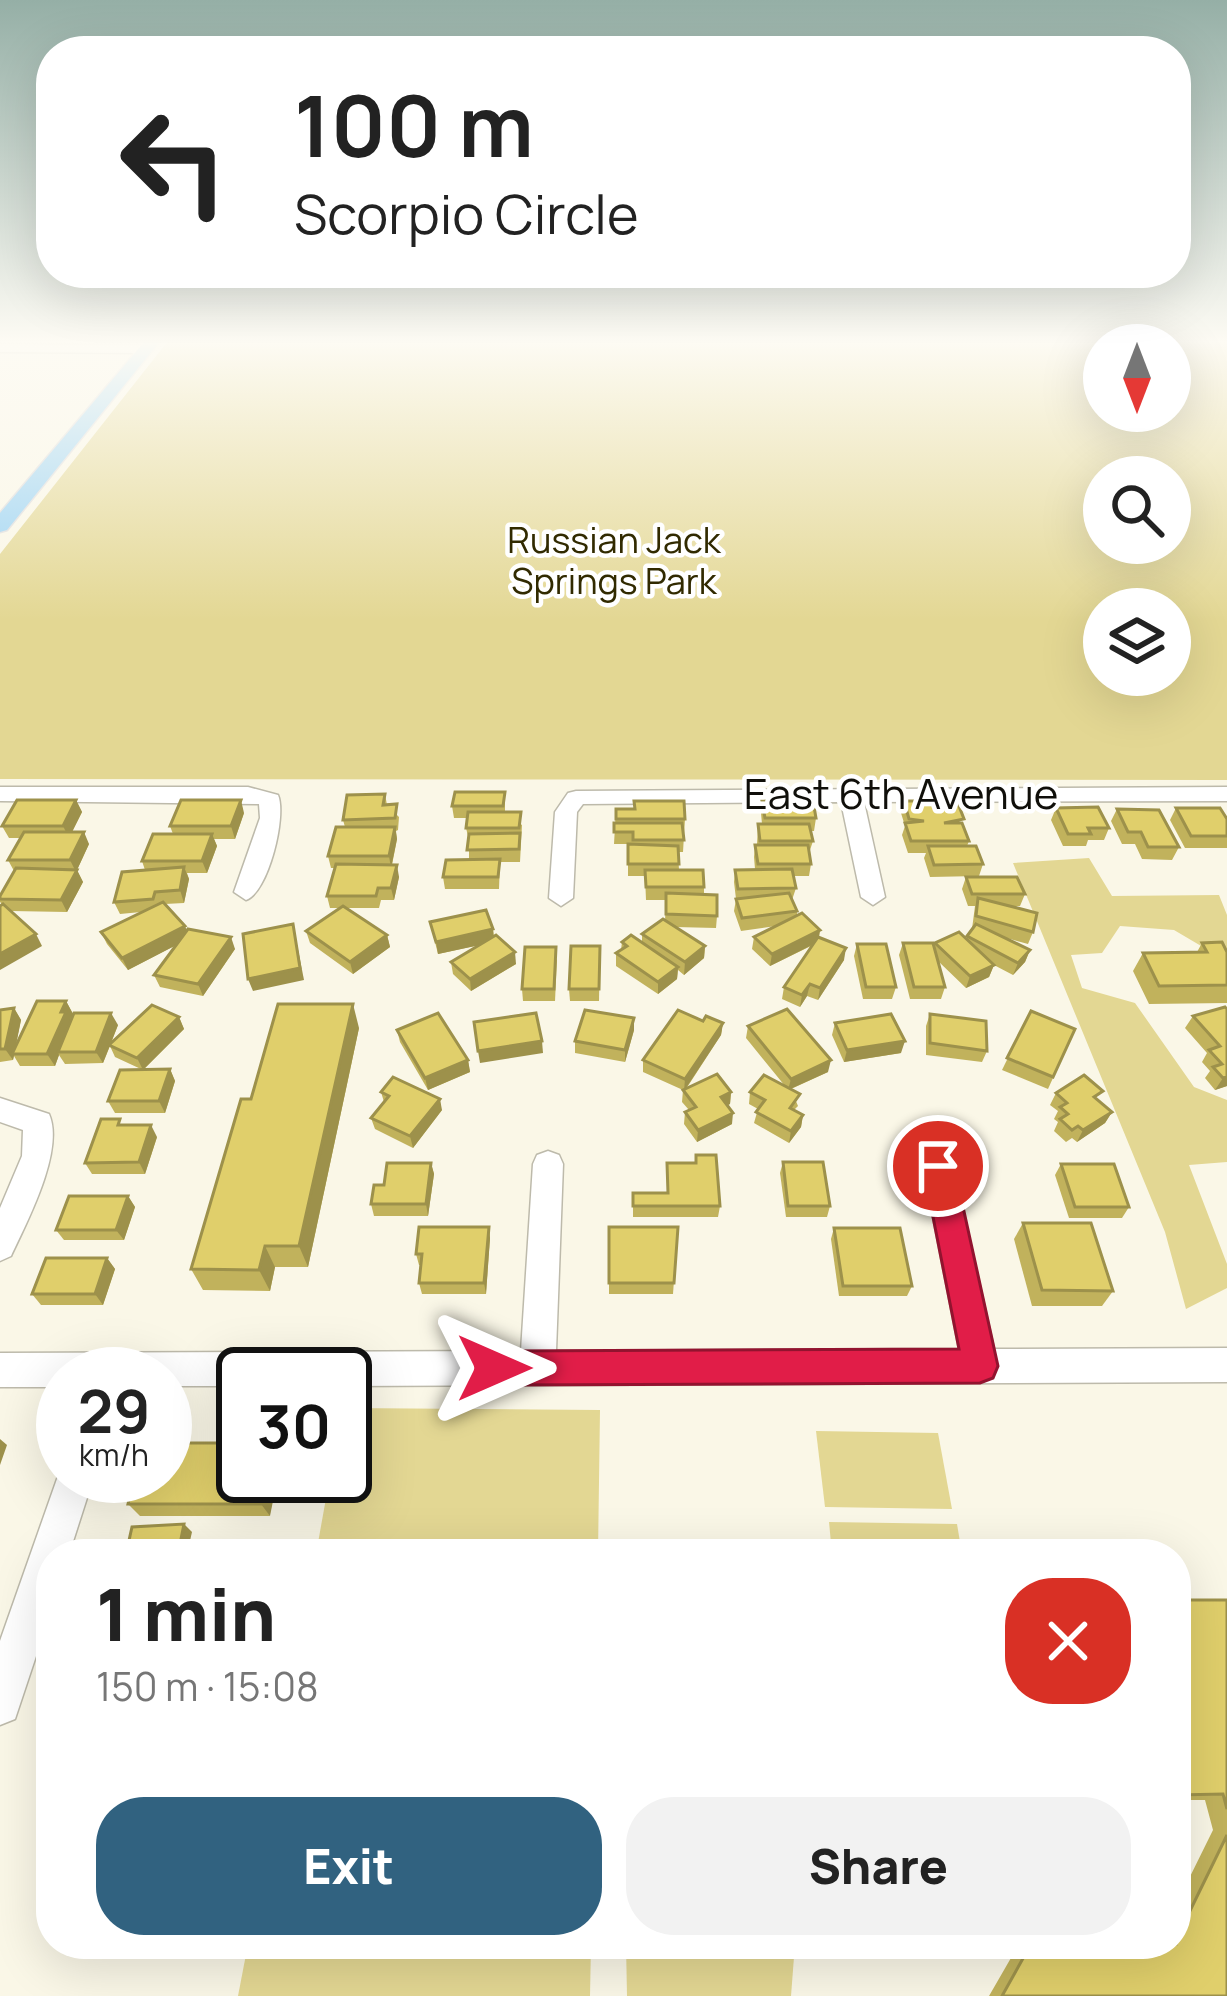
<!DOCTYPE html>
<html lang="en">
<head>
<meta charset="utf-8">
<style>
  body { margin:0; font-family:Manrope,sans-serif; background:#f2f2f2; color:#222; height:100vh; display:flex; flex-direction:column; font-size:45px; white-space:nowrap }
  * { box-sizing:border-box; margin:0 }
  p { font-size:39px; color:#767676 }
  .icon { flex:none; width:66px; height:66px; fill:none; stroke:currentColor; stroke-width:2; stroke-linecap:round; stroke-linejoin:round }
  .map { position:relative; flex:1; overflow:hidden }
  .panel { position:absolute; left:36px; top:1539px; width:1155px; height:420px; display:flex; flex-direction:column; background:#fff; border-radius:48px; box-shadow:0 12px 48px #0002 }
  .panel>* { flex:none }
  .guide { position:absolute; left:36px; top:36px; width:1155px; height:252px; border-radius:48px; box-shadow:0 12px 48px #0002; background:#fff; color:#222; overflow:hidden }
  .needle { width:78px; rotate:180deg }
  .tools { position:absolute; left:1083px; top:324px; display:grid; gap:24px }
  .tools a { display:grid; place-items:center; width:108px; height:108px; border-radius:50%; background:#fff; box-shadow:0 12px 48px #0002; font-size:60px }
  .speed { position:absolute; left:36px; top:1347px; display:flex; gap:24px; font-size:60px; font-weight:700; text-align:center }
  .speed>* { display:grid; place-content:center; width:156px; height:156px; border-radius:50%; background:#fff; box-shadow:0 12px 48px #0002; line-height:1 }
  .speed small { font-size:30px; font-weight:400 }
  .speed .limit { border:6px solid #111; border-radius:18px; background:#fff; color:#111 }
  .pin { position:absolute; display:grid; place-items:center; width:102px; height:102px; color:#fff; margin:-51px; border:6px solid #fff; border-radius:50%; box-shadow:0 3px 12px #0007 }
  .me { position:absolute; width:132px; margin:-66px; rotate:90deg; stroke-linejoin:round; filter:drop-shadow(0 0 9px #0008) }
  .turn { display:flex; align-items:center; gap:42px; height:252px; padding:0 60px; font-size:54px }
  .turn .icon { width:156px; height:156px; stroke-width:2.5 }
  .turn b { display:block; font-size:84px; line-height:102px }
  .round { display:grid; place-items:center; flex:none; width:126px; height:126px; border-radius:48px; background:#f2f2f2 }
  .summary { display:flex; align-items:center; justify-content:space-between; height:204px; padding:0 60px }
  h1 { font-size:72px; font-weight:800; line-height:90px }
  .button { display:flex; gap:24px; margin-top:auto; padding:24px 60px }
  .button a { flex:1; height:138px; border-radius:48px; background:#316280; color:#fff; font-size:48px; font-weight:800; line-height:138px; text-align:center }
  .button a+a { background:#f2f2f2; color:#222 }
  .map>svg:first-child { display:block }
</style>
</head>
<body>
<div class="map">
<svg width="1227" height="1996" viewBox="0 0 1227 1996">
  <rect width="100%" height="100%" fill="#faf7e7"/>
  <!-- green -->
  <g fill="#e3d793" fill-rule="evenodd">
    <path d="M 168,341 L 1227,341 L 1227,780 L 0,779 L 0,554 ZM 1170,345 L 1170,411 L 1104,411 L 1104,345 ZM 1104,477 L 1170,477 L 1170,543 L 1104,543 ZM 1170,609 L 1170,675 L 1104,675 L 1104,609 Z"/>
    <polygon points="1089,858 1112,896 1219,895 1227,915 1227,954 1213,953 1174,930 1120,926 1102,953 1071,955 1082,988 1135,1003 1194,1087 1227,1100 1227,1162 1189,1165 1227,1264 1227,1288 1186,1309 1165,1232 1013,863"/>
    <polygon points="345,1408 600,1410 598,1554 316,1554 330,1476 345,1476"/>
    <polygon points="816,1431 938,1433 952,1509 825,1507"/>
    <polygon points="829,1522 957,1524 962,1554 832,1554"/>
    <polygon points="248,1944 591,1944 590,1996 238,1996"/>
    <polygon points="626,1944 795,1944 791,1996 627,1996"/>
  </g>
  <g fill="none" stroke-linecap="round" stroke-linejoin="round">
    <defs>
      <g id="minor">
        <polygon points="0,344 147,345 153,349 147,353 0,352"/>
        <path d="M 0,787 L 248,787 L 278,795 C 287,816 268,893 246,900 L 234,892 L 260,818 L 259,804 L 0,801 Z"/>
        <polygon points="1227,787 1227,801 864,802 885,897 873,905 861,897 841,802 583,804 577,812 573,898 561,906 549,898 555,812 568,793 576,791"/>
        <path d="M 0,1098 L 49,1114 C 65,1150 27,1222 11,1256 L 0,1261 L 0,1208 L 22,1156 L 23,1130 L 0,1122 Z"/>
        <polygon points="548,1151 559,1155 563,1164 556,1351 959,1349 923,1166 927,1157 938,1153 949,1157 953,1166 994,1349 1227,1348 1227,1382 345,1386 345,1374 243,1374 243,1386 165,1386 165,1374 63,1374 63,1387 0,1387 0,1353 521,1351 533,1164 537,1155"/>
        <polygon points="63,1462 63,1476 94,1476 69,1554 51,1554 51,1611 15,1719 0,1725 0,1641"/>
      </g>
      <polygon id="major" points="145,341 160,341 7,530 0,532 0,513"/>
    </defs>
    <!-- minor casing -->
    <use href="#minor" stroke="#bdbaab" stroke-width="3"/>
    <!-- major casing -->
    <use href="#major" stroke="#dedddd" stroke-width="3"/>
    <!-- minor -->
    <use href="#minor" fill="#fff" fill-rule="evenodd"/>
    <!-- major -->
    <use href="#major" fill="#98d2f4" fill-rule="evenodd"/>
  </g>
  <!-- wall -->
  <g fill="#c1b25c">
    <polygon points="505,792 505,812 522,825 520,862 500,862 499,889 445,889 443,877 469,860 469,840 466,828 467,818 454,818 452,806"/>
    <polygon points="385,794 387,805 399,817 398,830 396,831 397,839 392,865 399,877 394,900 381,900 379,908 346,908 387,935 390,947 353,974 310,943 306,931 340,908 330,908 327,896 335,868 331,868 328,856 345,827 343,820"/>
    <polygon points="76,800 82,812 72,832 89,844 77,870 83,882 67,912 11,911 42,946 0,902 0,896 14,871 8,860 20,838 9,838 2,826"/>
    <polygon points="762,801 816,818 814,831 811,831 813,841 809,853 811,864 809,876 793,876 796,888 792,900 797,911 797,916 820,930 819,937 844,960 818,1000 807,996 800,1007 782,999 784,987 813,945 770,966 752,949 754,937 776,926 741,931 734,911 736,899 734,882 735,870 755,869 754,857 755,845 757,845 758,824 762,824 761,813"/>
    <polygon points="904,801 962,823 969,841 967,846 983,864 979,876 930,877 924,858 926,853 908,853 902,835 905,826 901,813"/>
    <polygon points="1056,808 1109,828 1104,840 1088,840 1086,846 1063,846 1051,820"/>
    <polygon points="1176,808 1227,818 1227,848 1185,848 1170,820"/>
    <polygon points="616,809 685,819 683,852 678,852 679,870 704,887 704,895 717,916 716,928 675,927 705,946 704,958 684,975 678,970 677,979 658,994 616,966 616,953 621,950 622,942 642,943 642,934 665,921 666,900 646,900 645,876 628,876 628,844 614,844"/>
    <polygon points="1117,809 1179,847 1172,860 1142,859 1135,844 1122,844 1111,821"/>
    <polygon points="244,813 235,839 214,839 217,846 207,873 187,873 189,879 184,903 165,904 187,931 235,949 203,996 160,987 154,975 176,945 128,970 107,944 101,932 141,912 120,914 114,902 145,870 142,861 173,834 170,826"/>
    <polygon points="966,877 1025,894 1020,906 1011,906 1033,932 1028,944 1003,937 1030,950 1025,962 1013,975 992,964 994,965 989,977 966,988 938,961 945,987 941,999 910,999 899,955 903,943 934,946 935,943 966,939 972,929 975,906 968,906 962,889"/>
    <polygon points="430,922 493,929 494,937 516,964 471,991 453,974 451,962 479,945 438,954"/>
    <polygon points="1202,943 1227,952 1227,1003 1149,1004 1133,971 1143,953 1197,952"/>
    <polygon points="857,944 896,987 892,999 863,999 854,956"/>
    <polygon points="600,946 599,1001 570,1001 569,989"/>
    <polygon points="557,959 555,1001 523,1001 522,989"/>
    <polygon points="66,1001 73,1014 71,1021 118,1025 111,1043 179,1017 184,1029 143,1070 115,1057 110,1046 103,1063 65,1064 59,1055 55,1066 20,1066 14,1056 13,1060 0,1062 0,1010 14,1008 21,1020 15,1048"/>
    <polygon points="1227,1009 1227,1086 1215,1090 1205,1078 1210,1071 1202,1062 1207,1053 1185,1028 1193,1016"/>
    <polygon points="1031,1011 1075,1029 1048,1089 1002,1070"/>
    <polygon points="930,1014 987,1051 982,1062 926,1055 926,1026"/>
    <polygon points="634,1018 634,1030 625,1062 575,1053 575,1041"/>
    <polygon points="703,1021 723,1023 721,1035 686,1089 731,1092 730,1104 727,1105 732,1124 697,1142 684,1124 685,1112 689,1110 682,1102 683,1090 643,1072 643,1060"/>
    <polygon points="835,1023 901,1053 844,1062 832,1035"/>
    <polygon points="748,1026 828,1072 791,1089 798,1106 794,1110 803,1115 801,1127 789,1143 754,1123 758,1109 749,1104 750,1092 785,1086 746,1038"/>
    <polygon points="359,1028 308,1267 275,1267 270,1291 203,1290 191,1269 251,1099"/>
    <polygon points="397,1030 468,1060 470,1072 428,1090 400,1042"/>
    <polygon points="170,1069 175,1081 165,1113 115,1113 108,1101"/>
    <polygon points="381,1092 442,1110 413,1148 375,1129 371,1118 384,1102"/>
    <polygon points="1056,1093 1098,1100 1112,1112 1105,1123 1077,1142 1072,1138 1066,1142 1054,1131 1058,1122 1054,1119 1058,1111 1050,1105"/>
    <polygon points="157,1137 145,1174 92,1174 85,1163"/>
    <polygon points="696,1155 720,1206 718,1217 633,1217 633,1193 667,1193 667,1163 695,1163"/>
    <polygon points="783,1162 830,1206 827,1217 786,1217 780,1173"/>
    <polygon points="431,1163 434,1174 428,1216 374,1216 371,1204 384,1185"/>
    <polygon points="1061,1164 1129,1207 1122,1218 1069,1218 1055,1175"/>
    <polygon points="128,1196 135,1207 124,1240 64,1240 56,1230"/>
    <polygon points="1023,1223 1113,1291 1102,1306 1032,1306 1014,1239"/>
    <polygon points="609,1227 678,1227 673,1294 609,1294"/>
    <polygon points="834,1228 912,1286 907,1296 839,1296 831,1239"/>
    <polygon points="490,1238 486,1294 422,1294 419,1283 421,1265 419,1265 416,1254"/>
    <polygon points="107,1258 115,1269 103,1305 41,1305 32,1294"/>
    <polygon points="243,1443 270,1516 140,1516 128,1504"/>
    <polygon points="1176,1600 1227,1600 1227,1996 989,1996 1019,1944 1176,1944 1176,1905 1213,1830 1205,1800 1176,1800"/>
  </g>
  <!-- shaded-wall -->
  <g fill="#9d914b">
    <polygon points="76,800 82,812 69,838 63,826"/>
    <polygon points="241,800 244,813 235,839 231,826"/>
    <polygon points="395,827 397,839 391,868 389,856"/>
    <polygon points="84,832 89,844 77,870 83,882 67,912 61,900 76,872 70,860"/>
    <polygon points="212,834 217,846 207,873 202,861"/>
    <polygon points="397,865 399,877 394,900 391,888"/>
    <polygon points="184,867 189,879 184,903 180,890"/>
    <polygon points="293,924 304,980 253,991 248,979"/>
    <polygon points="185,926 190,938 128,970 122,958"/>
    <polygon points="493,929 494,942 438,954 436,942"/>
    <polygon points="820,930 818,942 770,966 772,954"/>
    <polygon points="36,934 42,946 0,970 0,954"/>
    <polygon points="387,935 390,947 353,974 350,962"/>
    <polygon points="231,937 235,949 203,996 198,984"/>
    <polygon points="705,946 704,958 684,975 685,962"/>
    <polygon points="846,948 844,960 818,1000 820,988"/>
    <polygon points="1030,950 1025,962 1013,975 1018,963"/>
    <polygon points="515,952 516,964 471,991 470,979"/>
    <polygon points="994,965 989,977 966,988 970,976"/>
    <polygon points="678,967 677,979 658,994 658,982"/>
    <polygon points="810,984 807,996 800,1007 802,995"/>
    <polygon points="66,1001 73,1014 70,1019 73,1024 58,1052 59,1055 55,1066 47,1054"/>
    <polygon points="353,1004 359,1028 308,1267 299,1246"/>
    <polygon points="14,1008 21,1020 13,1060 5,1049"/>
    <polygon points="111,1013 118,1025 103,1063 96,1052"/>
    <polygon points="179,1017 184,1029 143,1070 137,1058"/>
    <polygon points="634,1018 634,1030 625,1062 625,1050"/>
    <polygon points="723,1023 721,1035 684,1091 685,1079"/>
    <polygon points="542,1041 543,1053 480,1063 478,1051"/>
    <polygon points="905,1041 901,1053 844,1062 847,1050"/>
    <polygon points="468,1060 470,1072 428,1090 425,1078"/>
    <polygon points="831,1060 828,1072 788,1090 791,1079"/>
    <polygon points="170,1069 175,1081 165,1113 159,1101"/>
    <polygon points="1227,1077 1227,1086 1215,1090 1223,1078"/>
    <polygon points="731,1092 730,1104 720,1109 721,1097"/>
    <polygon points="440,1099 442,1110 413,1148 410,1136"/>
    <polygon points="1112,1112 1105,1123 1077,1142 1083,1130"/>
    <polygon points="733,1113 732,1124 697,1142 698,1130"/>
    <polygon points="803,1115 801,1127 789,1143 791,1131"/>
    <polygon points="151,1125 157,1137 145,1174 139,1162"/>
    <polygon points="431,1163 434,1174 428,1216 426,1204"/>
    <polygon points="128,1196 135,1207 124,1240 116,1230"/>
    <polygon points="489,1227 490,1238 486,1294 484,1283"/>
    <polygon points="265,1246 275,1267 270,1291 259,1270"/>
    <polygon points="107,1258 115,1269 103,1305 95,1294"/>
    <polygon points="0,1439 7,1445 0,1465"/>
    <polygon points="267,1476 278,1476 270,1516 261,1504"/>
    <polygon points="184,1524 192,1532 187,1554 178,1554"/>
  </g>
  <!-- building -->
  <g fill="#e0cf6b" stroke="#9d914b" stroke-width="3">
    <polygon points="455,792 505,792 503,806 452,806"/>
    <polygon points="385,794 383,805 397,804 395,818 343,820 347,795"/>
    <polygon points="17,800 76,800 63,826 2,826"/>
    <polygon points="181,800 241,800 231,826 170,826"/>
    <polygon points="634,801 684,801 685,819 616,819 616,809 635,809"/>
    <polygon points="762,801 813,801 816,818 765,818"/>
    <polygon points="904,801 957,801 964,819 944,823 962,823 969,841 911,841 905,823 924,821 909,819"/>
    <polygon points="1098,807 1109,828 1088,828 1091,834 1068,834 1056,808"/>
    <polygon points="1176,808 1220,808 1227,819 1227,836 1191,836"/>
    <polygon points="1117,809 1159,810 1179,847 1148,847 1141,832 1128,832"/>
    <polygon points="468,812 521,812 519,828 466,828"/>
    <polygon points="614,823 682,823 684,840 633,840 633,832 614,832"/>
    <polygon points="758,824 809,824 813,841 760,841"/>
    <polygon points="336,827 395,827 389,856 328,856"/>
    <polygon points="24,832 84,832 70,860 8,860"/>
    <polygon points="520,833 519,849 467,850 469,834"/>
    <polygon points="153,834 212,834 202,861 142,861"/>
    <polygon points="628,844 678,846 679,864 628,864"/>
    <polygon points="755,845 808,845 811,864 758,864"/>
    <polygon points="928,846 976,846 983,864 934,865"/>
    <polygon points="500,859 498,877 443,877 446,860"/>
    <polygon points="336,864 397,865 391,888 378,888 376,896 327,896"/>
    <polygon points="184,867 180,890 155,892 153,899 114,902 122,872"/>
    <polygon points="16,868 77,870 61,900 0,899 0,896"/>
    <polygon points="792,869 796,888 738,889 735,870"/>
    <polygon points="645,870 703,870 704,887 646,887"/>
    <polygon points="966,877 1017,877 1025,894 972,894"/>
    <polygon points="666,893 717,895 717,916 666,914"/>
    <polygon points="789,893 797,911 742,918 736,899"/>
    <polygon points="978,898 1037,913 1033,932 976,916"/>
    <polygon points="163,902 185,926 122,958 101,932"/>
    <polygon points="3,904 36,934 0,954 0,906"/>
    <polygon points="343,906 387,935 350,962 306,931"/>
    <polygon points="486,910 493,929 436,942 430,922"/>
    <polygon points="802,913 820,930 772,954 754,937"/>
    <polygon points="663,919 705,946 685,962 642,934"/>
    <polygon points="293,924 300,968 248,979 243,934"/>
    <polygon points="976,924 1030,950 1018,963 967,936"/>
    <polygon points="188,929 231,937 198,984 154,975"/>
    <polygon points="959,932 994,965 970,976 935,943"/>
    <polygon points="496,935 515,952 470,979 451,962"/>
    <polygon points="631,935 678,967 658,982 616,953 627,946 622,942"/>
    <polygon points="818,937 846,948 820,988 810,984 802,995 784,987"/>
    <polygon points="1222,942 1227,952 1227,985 1159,986 1143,953 1207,952 1202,943"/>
    <polygon points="903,943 933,943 945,987 914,987"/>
    <polygon points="857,944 886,944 896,987 866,987"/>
    <polygon points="571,946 600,946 599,989 569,989"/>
    <polygon points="525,947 556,947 554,989 522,989"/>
    <polygon points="37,1001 66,1001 61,1012 66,1012 47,1054 12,1054"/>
    <polygon points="278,1004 353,1004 299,1246 265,1246 259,1270 191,1269 241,1099 251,1099"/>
    <polygon points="152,1005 179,1017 137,1058 109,1045"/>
    <polygon points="1225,1007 1227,1009 1227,1077 1223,1078 1213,1067 1222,1064 1209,1050 1220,1046 1193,1016"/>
    <polygon points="14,1008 5,1049 0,1049 0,1010"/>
    <polygon points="787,1009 831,1060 791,1079 748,1026"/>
    <polygon points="585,1010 634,1018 625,1050 575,1041"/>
    <polygon points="678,1010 703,1021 706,1016 723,1023 685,1079 643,1060"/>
    <polygon points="1031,1011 1075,1029 1053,1077 1007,1058"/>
    <polygon points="74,1013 111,1013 96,1052 58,1052"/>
    <polygon points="438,1013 468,1060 425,1078 397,1030"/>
    <polygon points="536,1013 542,1041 478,1051 474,1022"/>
    <polygon points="891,1014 905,1041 847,1050 835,1023"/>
    <polygon points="930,1014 986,1021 987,1051 930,1043"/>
    <polygon points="170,1069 159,1101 108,1101 120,1070"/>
    <polygon points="717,1074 731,1092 721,1097 733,1113 698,1130 685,1112 696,1107 683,1090"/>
    <polygon points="764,1075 800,1094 790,1108 803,1115 791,1131 756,1112 765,1100 750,1092"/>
    <polygon points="1084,1075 1103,1091 1094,1097 1112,1112 1083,1130 1078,1126 1072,1130 1060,1119 1068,1114 1060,1107 1067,1103 1056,1093"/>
    <polygon points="393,1077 440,1099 410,1136 371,1118 389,1096 381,1092"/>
    <polygon points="101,1119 120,1119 118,1125 151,1125 139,1162 85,1163"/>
    <polygon points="696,1155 716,1155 720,1206 633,1206 633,1193 668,1193 667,1163 696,1163"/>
    <polygon points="783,1162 823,1162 830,1206 788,1206"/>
    <polygon points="387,1163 431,1163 426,1204 371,1204 374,1185 384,1185"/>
    <polygon points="1061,1164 1114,1164 1129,1207 1075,1207"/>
    <polygon points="69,1196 128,1196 116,1230 56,1230"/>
    <polygon points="1023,1223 1091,1223 1113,1291 1042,1290"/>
    <polygon points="419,1227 489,1227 484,1283 419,1283 422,1254 416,1254"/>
    <polygon points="609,1227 678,1227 674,1283 609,1283"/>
    <polygon points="834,1228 900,1228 912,1286 843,1286"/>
    <polygon points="46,1258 107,1258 95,1294 32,1294"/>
    <polygon points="165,1443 243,1443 243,1476 267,1476 261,1504 128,1504 135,1476 165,1476"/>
    <polygon points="184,1524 178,1554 126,1554 132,1527"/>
    <polygon points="1176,1600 1227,1600 1227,1809 1223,1794 1176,1795"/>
    <polygon points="1227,1835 1227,1996 1002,1996 1031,1944 1176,1944 1176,1910 1186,1919"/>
    <polygon points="106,1944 164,1944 163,1948 105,1947"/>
  </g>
  <!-- sky -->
  <linearGradient id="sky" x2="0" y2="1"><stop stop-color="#95afa6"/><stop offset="0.55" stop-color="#fdfbf4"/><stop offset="1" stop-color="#fdfbf4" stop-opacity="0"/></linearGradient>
  <rect width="1227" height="621" fill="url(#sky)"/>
  <!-- route -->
  <polygon fill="#e11d48" stroke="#92132f" stroke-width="3" points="938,1153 949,1157 954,1166 998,1366 993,1378 980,1383 494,1385 482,1380 476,1368 482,1356 494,1351 959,1349 923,1166 927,1157"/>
  <g text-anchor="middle" stroke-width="9" stroke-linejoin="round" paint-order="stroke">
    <!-- far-park labels -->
    <g font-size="36" fill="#312a00" stroke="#fff">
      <text x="614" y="553">Russian Jack<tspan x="614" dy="41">Springs Park</tspan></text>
    </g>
    <!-- street labels -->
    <g font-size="42" fill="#100f0a" stroke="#fff">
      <text x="901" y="809">East 6th Avenue</text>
    </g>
  </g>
</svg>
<div class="tools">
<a><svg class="needle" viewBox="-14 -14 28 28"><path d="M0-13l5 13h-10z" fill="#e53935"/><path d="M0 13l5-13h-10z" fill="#767676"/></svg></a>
<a><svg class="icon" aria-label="search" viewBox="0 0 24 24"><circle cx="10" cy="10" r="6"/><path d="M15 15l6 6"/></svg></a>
<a><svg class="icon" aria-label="layers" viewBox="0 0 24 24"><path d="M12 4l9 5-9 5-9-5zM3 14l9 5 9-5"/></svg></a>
</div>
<div class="speed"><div>29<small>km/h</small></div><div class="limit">30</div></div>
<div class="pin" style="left:938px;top:1166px;background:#d93025"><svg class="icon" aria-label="arrive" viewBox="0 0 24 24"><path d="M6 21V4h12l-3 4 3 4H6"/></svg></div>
<svg class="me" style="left:494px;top:1368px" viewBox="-20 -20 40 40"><path d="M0-17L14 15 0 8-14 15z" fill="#e11d48" stroke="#fff" stroke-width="4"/></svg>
<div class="guide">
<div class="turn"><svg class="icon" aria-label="left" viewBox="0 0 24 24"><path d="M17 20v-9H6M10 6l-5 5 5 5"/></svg><div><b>100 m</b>Scorpio Circle</div></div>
</div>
<section class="panel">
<div class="summary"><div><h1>1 min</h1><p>150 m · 15:08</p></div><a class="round" style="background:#d93025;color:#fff"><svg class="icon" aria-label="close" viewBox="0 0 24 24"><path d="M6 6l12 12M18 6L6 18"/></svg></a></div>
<div class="button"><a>Exit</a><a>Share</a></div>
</section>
</div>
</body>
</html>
